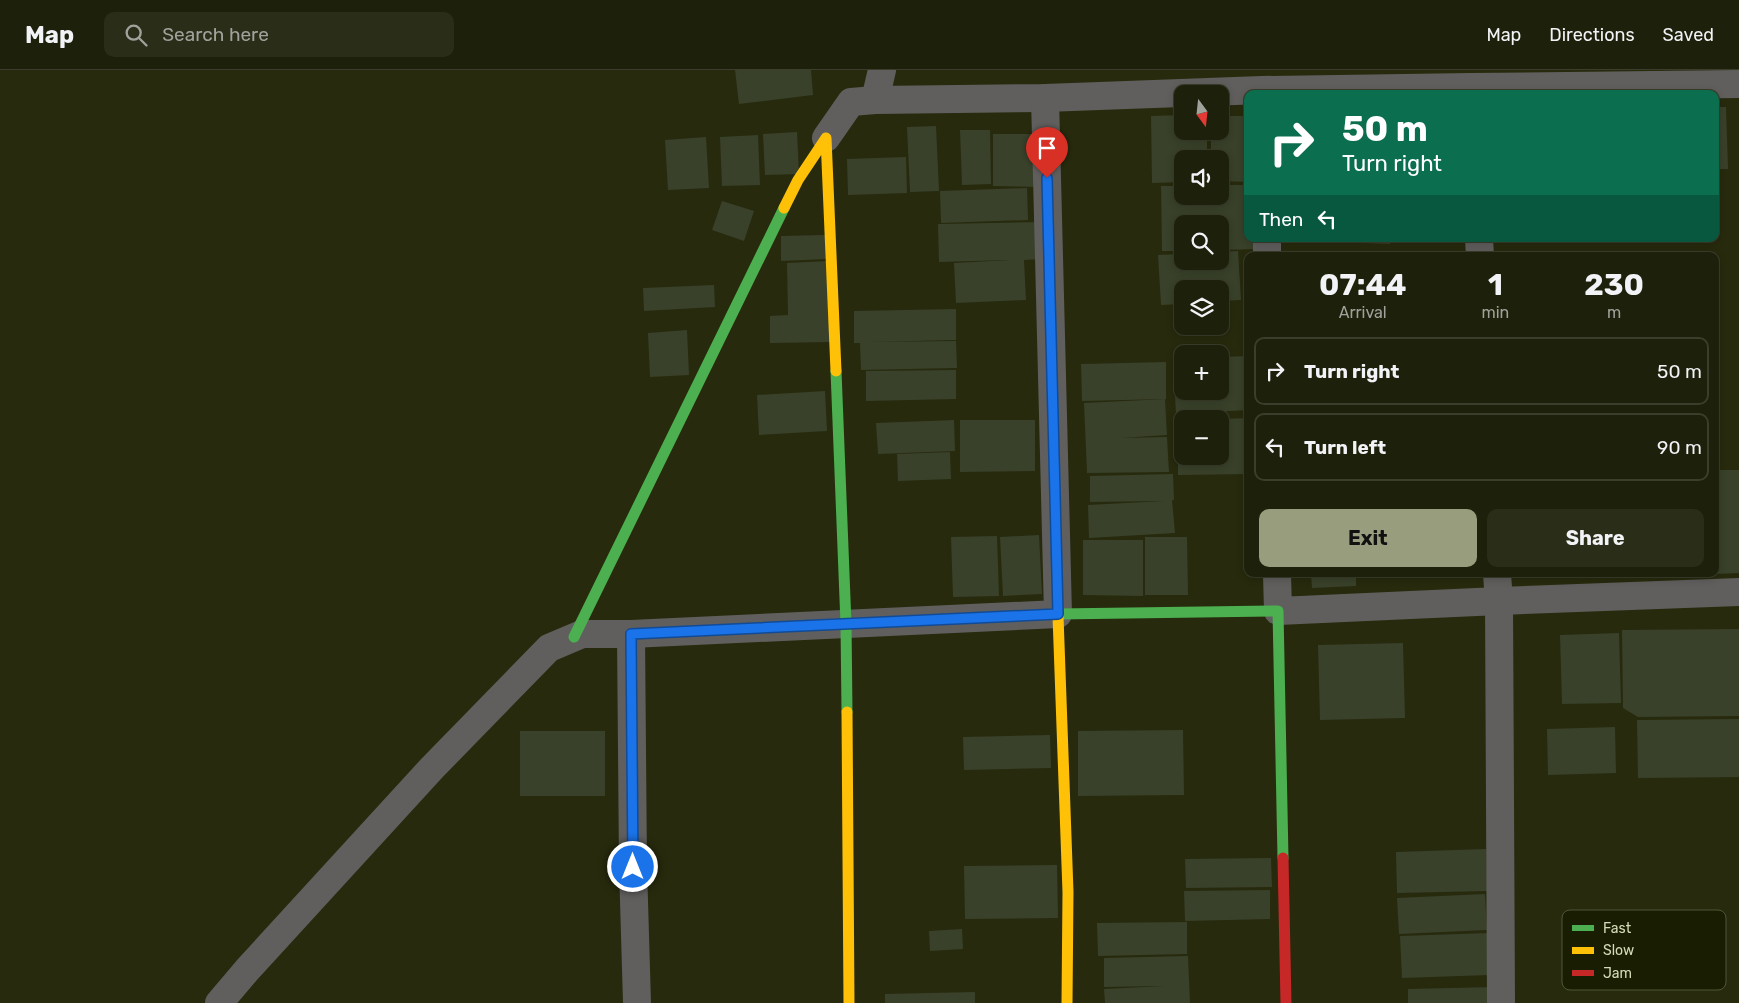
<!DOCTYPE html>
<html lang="en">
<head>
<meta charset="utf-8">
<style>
  body { margin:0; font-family:Rubik,sans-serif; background:#2a2d18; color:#f1f3f6; height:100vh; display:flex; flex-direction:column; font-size:19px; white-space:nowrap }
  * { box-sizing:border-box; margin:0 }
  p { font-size:16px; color:#a0a39c }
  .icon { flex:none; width:28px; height:28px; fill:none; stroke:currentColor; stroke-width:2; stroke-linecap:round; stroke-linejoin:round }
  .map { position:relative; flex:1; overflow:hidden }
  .details { position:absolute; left:1244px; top:182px; width:475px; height:325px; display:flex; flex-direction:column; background:#1d200a; border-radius:10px; box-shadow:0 2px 8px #0003,0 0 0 1px #3b3e2b }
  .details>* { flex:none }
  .hud { position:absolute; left:1244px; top:20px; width:475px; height:152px; border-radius:10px; box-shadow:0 2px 8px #0003,0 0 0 1px #3b3e2b; background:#0b6e4f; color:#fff; overflow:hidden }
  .needle { width:32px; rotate:165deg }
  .buttons { position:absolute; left:1174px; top:15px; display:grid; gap:10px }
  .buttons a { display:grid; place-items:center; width:55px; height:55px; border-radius:10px; background:#1d200a; box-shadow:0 2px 8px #0003,0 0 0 1px #3b3e2b; font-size:25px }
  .pin { position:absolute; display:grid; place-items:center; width:42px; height:42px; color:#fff; margin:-51px -21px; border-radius:50% 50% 50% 0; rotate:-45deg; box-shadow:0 0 5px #0007 }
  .pin .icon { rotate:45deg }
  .me { position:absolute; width:55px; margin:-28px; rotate:0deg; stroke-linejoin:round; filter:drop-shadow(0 0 4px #0008) }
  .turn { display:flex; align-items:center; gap:18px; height:105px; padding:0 15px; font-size:22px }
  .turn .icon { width:65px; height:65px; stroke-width:2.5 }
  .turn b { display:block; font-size:35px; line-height:42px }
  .then { display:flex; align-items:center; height:48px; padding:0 15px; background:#0003; gap:10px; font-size:19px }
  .eta { display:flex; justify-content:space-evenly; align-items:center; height:85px; text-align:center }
  .eta b { font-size:30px; font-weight:700; line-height:35px }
  .primary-button { display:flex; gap:10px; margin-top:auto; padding:10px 15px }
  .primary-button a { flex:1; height:58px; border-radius:10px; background:#979d7d; color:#111; font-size:20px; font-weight:700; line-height:58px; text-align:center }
  .primary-button a+a { background:#2a2d18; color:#f1f3f6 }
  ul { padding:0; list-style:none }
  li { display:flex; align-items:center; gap:15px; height:68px; margin:0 10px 8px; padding:0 5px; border:2px solid #3b3e2b; border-radius:10px }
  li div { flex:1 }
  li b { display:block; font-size:19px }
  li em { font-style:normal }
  header { display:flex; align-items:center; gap:30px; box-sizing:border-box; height:70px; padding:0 25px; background:#1d200a; border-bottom:1px solid #3b3e2b }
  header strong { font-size:24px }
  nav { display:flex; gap:28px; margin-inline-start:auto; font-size:18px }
  .search { width:350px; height:45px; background:#2a2d18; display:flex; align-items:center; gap:12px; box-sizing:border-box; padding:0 18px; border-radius:10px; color:#a0a39c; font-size:19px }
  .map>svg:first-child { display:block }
</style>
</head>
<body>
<header>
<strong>Map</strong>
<div class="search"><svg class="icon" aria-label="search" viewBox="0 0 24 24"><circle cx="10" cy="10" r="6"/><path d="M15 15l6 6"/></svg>Search here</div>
<nav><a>Map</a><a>Directions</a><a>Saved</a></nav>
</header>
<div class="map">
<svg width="1739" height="933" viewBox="0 0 1739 933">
  <rect width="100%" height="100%" fill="#272a0d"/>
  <!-- building -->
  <g fill="#39412a">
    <polygon points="735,0 811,0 813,25 739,34"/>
    <polygon points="1715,37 1726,37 1728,99 1715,99"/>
    <polygon points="1182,45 1182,61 1207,61 1207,89 1182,89 1182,112 1152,113 1151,46"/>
    <polygon points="1220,46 1248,46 1248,112 1220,111 1220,89 1211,89 1211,61 1220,61"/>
    <polygon points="936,56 939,121 910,122 907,57"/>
    <polygon points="960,60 990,60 991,114 962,115"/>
    <polygon points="797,62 799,104 765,105 763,64"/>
    <polygon points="993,64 1042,64 1041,117 993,116"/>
    <polygon points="758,65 760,115 722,116 720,67"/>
    <polygon points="706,67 709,118 668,120 665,70"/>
    <polygon points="906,87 907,123 848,125 847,89"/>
    <polygon points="1220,115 1248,115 1248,169 1259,169 1259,179 1220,180 1220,154 1182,154 1182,181 1162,181 1161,116 1182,116 1182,126 1220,126"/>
    <polygon points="1027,118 1028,150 941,153 940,121"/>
    <polygon points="722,131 754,141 744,171 712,160"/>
    <polygon points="1043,152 1044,189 1024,190 1026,230 956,233 954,193 1010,190 939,192 938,154"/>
    <polygon points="825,165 826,189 781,191 781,166"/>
    <polygon points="1311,169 1391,169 1390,174 1310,171"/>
    <polygon points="1238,181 1241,230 1220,231 1220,219 1182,219 1182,234 1161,235 1158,185 1182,184 1182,191 1220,191 1220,182"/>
    <polygon points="829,191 831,272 770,273 770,246 788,245 787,193"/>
    <polygon points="714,215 715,237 644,241 643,218"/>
    <polygon points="956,239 956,270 868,272 956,271 957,298 861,300 860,273 854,273 854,241"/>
    <polygon points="687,260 689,305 650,307 648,263"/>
    <polygon points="1248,286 1248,340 1176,344 1173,290 1182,290 1182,321 1220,321 1220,287"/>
    <polygon points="1166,292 1166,329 1082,331 1081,294"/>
    <polygon points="956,300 956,329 866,331 866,301"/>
    <polygon points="825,321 827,361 759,365 757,325"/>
    <polygon points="1165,329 1167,365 1121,368 1167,367 1169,402 1087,403 1084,333"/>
    <polygon points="1248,348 1248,404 1178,405 1178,349 1182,349 1182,386 1220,386 1220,349"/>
    <polygon points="954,350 955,381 878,384 876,353"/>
    <polygon points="960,350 1035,350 1035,401 960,402"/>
    <polygon points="950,382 951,409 898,411 897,384"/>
    <polygon points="1715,400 1739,400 1739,503 1715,504"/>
    <polygon points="1173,404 1174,430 1172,430 1175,463 1089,468 1088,435 1164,431 1090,432 1090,406"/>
    <polygon points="1039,465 1042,524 1003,526 1000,467"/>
    <polygon points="997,466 999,526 953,527 951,467"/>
    <polygon points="1145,467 1187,467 1188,525 1145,525"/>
    <polygon points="1083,470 1143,470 1143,526 1083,525"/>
    <polygon points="1311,504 1356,504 1356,516 1312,518"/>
    <polygon points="1739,559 1739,646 1638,647 1623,638 1622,560"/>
    <polygon points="1619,563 1621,633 1562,634 1560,565"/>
    <polygon points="1403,573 1405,648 1320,650 1318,575"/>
    <polygon points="1739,649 1739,707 1638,708 1637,650"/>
    <polygon points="1615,657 1616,703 1548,705 1547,659"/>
    <polygon points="1183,660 1184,725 1078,726 1078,661"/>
    <rect x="520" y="661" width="85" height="65"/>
    <polygon points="1050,665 1051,698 964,700 963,667"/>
    <polygon points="1486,779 1487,821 1397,823 1396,782"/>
    <polygon points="1271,788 1272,817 1186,818 1185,789"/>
    <polygon points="1057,795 1058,848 965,849 964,796"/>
    <polygon points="1270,820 1270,849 1185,851 1184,821"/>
    <polygon points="1485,824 1487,860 1399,864 1397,828"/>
    <polygon points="1187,852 1187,884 1098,886 1097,853"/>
    <polygon points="962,859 963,879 930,881 929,861"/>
    <polygon points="1489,863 1490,905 1402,908 1400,866"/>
    <polygon points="1188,886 1190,933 1105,933 1104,919 1164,916 1104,917 1104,888"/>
    <polygon points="1495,917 1496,933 1408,933 1408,919"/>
    <polygon points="975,922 975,933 885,933 885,924"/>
  </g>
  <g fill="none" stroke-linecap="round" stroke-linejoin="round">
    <!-- street -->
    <g stroke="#605f5e" stroke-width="28">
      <polyline points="1471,17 1739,14"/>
      <polyline points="875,30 882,0"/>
      <polyline points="826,68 851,32 875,30 1045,28 1262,20 1471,17 1472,24"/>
      <polyline points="1267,169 1267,186"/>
      <polyline points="1479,169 1480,186"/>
      <polyline points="1277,504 1278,541 1499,531 1497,504"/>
      <polyline points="631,564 1058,544 1045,28"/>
      <polyline points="219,933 247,900 431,699 549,578 582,564 631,564 633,797 637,933"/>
      <polyline points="1501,933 1499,531 1739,522"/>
    </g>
    <!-- fast -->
    <g stroke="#4caf50" stroke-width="11">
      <polyline points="836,301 846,554 847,642"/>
      <polyline points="1058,546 1058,544 1278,541 1283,788"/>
      <polyline points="574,567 784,138"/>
    </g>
    <!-- slow -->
    <g stroke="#ffc107" stroke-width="11">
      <polyline points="784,138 798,110 826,68 836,301"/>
      <polyline points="1058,546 1068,822 1067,933"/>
      <polyline points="847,642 849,933"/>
    </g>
    <!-- jam -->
    <polyline stroke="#c62828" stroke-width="11" points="1283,788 1286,933"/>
  </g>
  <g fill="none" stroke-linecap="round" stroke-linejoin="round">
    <defs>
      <polyline id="route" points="633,797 631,564 1058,544 1047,108"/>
    </defs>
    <!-- route casing -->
    <use href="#route" stroke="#114b97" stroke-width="12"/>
    <!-- route -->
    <use href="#route" stroke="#1a73e8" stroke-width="9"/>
  </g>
  <!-- legend -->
  <rect x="1562" y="840" width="164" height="80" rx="8" fill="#191d02" stroke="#515639" stroke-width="1"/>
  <rect x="1572" y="855" width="22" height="6" fill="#4caf50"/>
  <rect x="1572" y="877" width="22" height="7" fill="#ffc107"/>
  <rect x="1572" y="900" width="22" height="6" fill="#c62828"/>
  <g font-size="14" fill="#d4dbb9">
    <text x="1603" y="863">Fast</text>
    <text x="1603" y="885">Slow</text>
    <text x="1603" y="908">Jam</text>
  </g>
</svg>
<div class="buttons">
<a><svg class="needle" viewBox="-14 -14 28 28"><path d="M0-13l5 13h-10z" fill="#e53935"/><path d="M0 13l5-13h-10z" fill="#a0a39c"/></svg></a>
<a><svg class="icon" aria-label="sound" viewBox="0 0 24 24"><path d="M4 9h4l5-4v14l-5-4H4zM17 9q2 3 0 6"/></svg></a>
<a><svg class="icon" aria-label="search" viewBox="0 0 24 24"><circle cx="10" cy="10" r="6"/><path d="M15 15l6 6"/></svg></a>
<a><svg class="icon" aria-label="layers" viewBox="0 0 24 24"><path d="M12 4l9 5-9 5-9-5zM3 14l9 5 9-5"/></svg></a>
<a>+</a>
<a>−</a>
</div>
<div class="pin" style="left:1047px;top:108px;background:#d93025"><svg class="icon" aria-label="arrive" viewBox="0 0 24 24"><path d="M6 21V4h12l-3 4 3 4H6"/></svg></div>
<svg class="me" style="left:633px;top:797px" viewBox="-20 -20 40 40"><circle r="17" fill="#1a73e8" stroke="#fff" stroke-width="3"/><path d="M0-11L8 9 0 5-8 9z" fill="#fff"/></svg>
<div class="hud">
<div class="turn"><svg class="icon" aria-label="right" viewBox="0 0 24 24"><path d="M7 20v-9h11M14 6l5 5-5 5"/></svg><div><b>50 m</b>Turn right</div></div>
<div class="then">Then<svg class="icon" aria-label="left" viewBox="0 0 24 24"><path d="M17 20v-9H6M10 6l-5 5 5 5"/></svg></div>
</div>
<section class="details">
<div class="eta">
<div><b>07:44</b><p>Arrival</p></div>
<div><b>1</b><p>min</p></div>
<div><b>230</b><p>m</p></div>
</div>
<ul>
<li><svg class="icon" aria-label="right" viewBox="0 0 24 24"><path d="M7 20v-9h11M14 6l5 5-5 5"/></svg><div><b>Turn right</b></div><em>50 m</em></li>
<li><svg class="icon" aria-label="left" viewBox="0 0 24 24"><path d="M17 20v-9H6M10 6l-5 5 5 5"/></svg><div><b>Turn left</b></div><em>90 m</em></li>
</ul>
<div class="primary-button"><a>Exit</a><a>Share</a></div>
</section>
</div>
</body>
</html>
